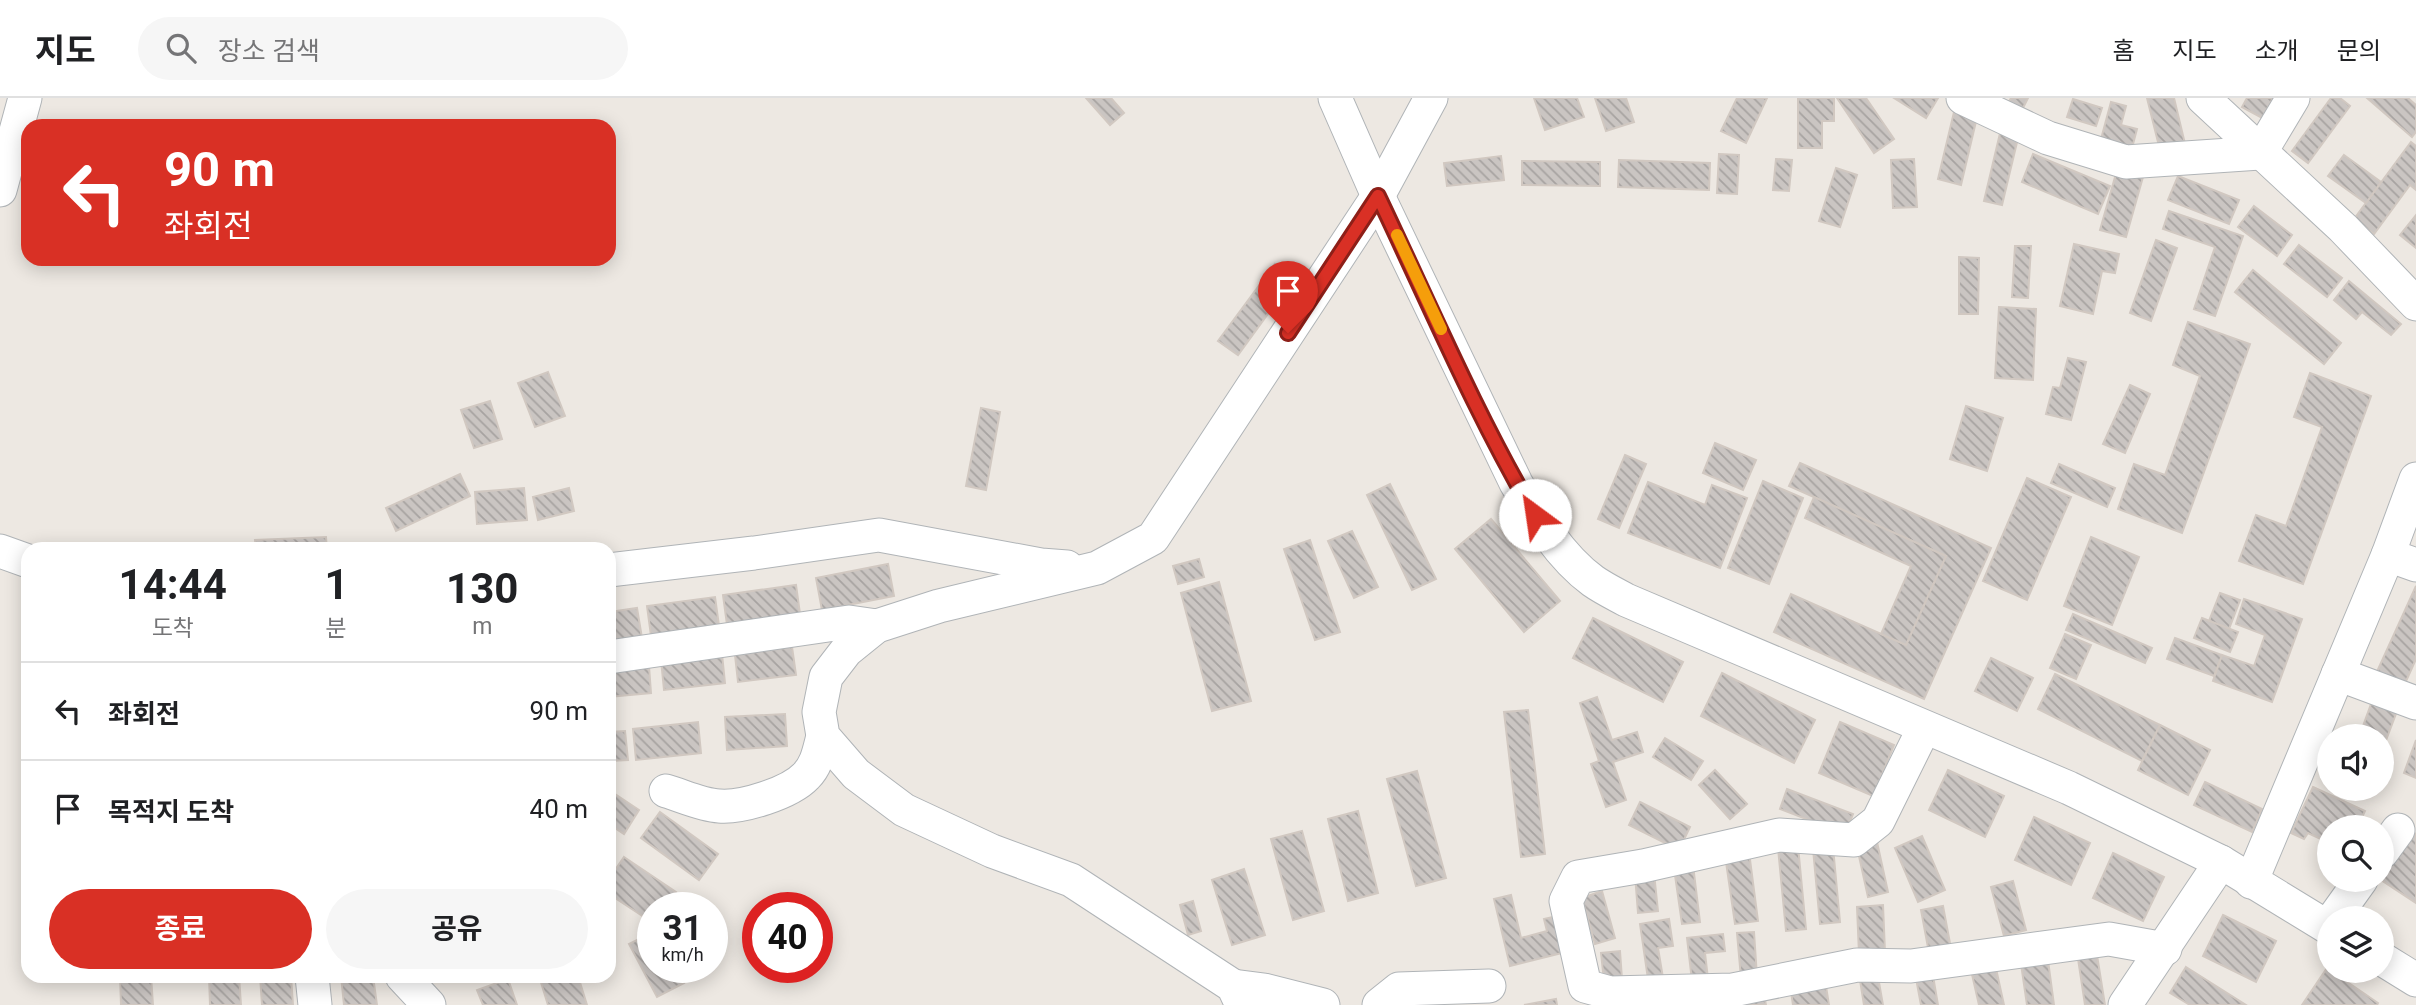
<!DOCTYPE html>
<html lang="ko">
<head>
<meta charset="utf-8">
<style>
  body { margin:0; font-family:Roboto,"Noto Sans KR",sans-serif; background:#f6f6f6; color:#202124; height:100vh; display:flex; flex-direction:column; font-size:26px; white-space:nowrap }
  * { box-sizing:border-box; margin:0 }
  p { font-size:23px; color:#757577 }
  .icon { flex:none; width:38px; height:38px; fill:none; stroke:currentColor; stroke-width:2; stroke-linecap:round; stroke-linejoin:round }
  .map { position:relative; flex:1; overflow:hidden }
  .sheet { position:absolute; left:21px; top:444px; width:595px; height:441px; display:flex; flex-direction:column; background:#fff; border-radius:21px; box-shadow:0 4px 18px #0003 }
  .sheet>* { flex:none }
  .banner { position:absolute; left:21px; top:21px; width:595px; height:147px; border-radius:21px; box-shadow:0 4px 18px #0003; background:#d93025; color:#fff; overflow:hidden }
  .tools { position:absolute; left:2317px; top:626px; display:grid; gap:14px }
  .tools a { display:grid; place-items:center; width:77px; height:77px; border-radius:50%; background:#fff; box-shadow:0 4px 18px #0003; font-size:35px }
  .speed { position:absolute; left:637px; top:794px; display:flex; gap:14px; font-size:35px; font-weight:700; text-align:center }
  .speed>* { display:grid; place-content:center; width:91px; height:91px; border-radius:50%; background:#fff; box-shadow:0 4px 18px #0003; line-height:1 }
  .speed small { font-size:18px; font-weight:400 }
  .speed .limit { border:10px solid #d22; background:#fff; color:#111 }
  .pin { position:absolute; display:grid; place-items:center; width:60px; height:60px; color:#fff; margin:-72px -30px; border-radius:50% 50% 50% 0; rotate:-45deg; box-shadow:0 0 7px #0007 }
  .pin .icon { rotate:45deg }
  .me { position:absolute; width:77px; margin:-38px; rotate:329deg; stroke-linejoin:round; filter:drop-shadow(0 0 5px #0008) }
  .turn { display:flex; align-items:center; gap:24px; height:147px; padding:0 28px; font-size:32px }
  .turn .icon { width:91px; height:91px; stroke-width:2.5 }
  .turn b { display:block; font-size:49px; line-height:60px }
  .eta { display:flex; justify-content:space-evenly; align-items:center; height:119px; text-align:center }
  .eta b { font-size:42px; font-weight:700; line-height:49px }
  .cta { display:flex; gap:14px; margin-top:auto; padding:14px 28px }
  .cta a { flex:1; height:80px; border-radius:42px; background:#d93025; color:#fff; font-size:28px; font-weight:700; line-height:80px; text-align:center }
  .cta a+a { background:#f6f6f6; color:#202124 }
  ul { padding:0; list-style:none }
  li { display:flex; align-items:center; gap:21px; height:98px; padding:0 28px; border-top:2px solid #e0e0e0 }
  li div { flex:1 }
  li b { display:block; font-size:26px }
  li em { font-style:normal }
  header { display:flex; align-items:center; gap:42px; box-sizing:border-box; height:98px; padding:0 35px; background:#fff; border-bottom:2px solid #e0e0e0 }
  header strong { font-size:33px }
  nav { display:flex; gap:38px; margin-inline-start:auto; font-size:24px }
  .search { width:490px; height:63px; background:#f6f6f6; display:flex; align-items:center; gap:18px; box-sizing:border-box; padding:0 24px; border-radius:38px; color:#757577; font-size:26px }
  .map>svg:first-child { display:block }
</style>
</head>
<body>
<header>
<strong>지도</strong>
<div class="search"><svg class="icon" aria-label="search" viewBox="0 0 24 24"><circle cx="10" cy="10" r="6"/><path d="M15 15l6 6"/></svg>장소 검색</div>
<nav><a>홈</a><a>지도</a><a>소개</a><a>문의</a></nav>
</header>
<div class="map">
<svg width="2416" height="907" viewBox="0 0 2416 907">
  <defs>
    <pattern id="building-back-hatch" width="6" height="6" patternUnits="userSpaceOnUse" patternTransform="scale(1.75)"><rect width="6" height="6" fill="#cac5c2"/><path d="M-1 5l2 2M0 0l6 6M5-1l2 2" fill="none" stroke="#a7a3a1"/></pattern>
  </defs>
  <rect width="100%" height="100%" fill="#ede8e2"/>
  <!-- building -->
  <g fill="url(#building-back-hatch)" stroke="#d1c8c1" stroke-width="2">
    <polygon points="1086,0 1111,0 1124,15 1110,27"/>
    <polygon points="1534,0 1577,0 1584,19 1545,32"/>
    <polygon points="1595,0 1626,0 1634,24 1606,33"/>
    <polygon points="1737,0 1767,0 1746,45 1721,33"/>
    <polygon points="1798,0 1834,0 1834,23 1822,23 1822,50 1798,50"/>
    <polygon points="1837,0 1866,0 1894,41 1874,55"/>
    <polygon points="1894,0 1938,0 1926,20"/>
    <polygon points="2011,0 2028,0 2021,14 2007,7"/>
    <polygon points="2147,0 2174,0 2186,50 2161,56"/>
    <polygon points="2247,0 2273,0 2262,20 2242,9"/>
    <polygon points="2331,0 2340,0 2350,8 2308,65 2292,53"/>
    <polygon points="2367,0 2408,0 2416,7 2416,34 2412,39"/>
    <polygon points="2073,1 2102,10 2096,28 2067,19"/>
    <polygon points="2111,4 2126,8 2121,27 2137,31 2132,50 2101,41"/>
    <polygon points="1955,10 1978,15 1961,87 1938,81"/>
    <polygon points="2001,31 2019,36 2002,107 1984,103"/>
    <polygon points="2411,44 2416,48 2416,92 2410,87 2374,136 2354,121"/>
    <polygon points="1719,56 1739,57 1737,96 1717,95"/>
    <polygon points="2033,56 2110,88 2098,116 2022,84"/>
    <polygon points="2344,57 2381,84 2366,105 2328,78"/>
    <polygon points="1501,58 1504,82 1447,88 1444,65"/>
    <polygon points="1776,61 1792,62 1789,93 1773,92"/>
    <polygon points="1914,61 1917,109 1893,110 1891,62"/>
    <polygon points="1619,62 1710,65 1709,92 1618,89"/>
    <polygon points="1522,63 1600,64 1600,88 1522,87"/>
    <polygon points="1836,70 1857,77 1840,129 1819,123"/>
    <polygon points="2117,72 2143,79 2126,139 2100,132"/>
    <polygon points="2178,78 2239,102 2229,126 2168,102"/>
    <polygon points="2254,108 2292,137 2277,158 2238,129"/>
    <polygon points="2169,113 2243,138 2215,218 2194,211 2215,149 2163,131"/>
    <polygon points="2416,117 2416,150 2400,137"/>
    <polygon points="2156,142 2177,150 2151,223 2130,215"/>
    <polygon points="2074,146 2119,156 2115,175 2102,173 2093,216 2060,208"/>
    <polygon points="2299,147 2342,180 2327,199 2284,166"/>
    <polygon points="2015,148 2031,148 2028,200 2012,199"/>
    <polygon points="1959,159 1979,160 1978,216 1959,216"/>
    <polygon points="1275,166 1294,180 1238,257 1218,243"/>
    <polygon points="2253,172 2341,245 2324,266 2235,194"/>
    <polygon points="2349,183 2401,226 2391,237 2362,214 2356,221 2334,202"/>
    <polygon points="1999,209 2036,211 2033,282 1995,280"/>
    <polygon points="2188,224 2250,246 2182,435 2118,411 2134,366 2165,377 2200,278 2173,267"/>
    <polygon points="2068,260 2086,264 2071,322 2046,316 2053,289 2060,290"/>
    <polygon points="548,274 565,318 535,329 518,285"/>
    <polygon points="2310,275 2371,298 2303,486 2239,463 2256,417 2286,428 2322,329 2294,319"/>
    <polygon points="2130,287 2150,296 2125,355 2103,346"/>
    <polygon points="490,303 502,341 474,350 461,312"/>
    <polygon points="1966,308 2003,320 1987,373 1950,361"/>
    <polygon points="981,310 1000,314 986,392 966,388"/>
    <polygon points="1715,345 1756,362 1743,392 1703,375"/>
    <polygon points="1625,357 1646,366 1619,430 1598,421"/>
    <polygon points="1800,365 1991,450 1924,601 1774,534 1791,496 1906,547 1946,458 1789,388"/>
    <polygon points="2059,366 2115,390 2107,409 2051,385"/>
    <polygon points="460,376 470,398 396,433 386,410"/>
    <polygon points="2027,380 2071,399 2027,502 1983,483"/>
    <polygon points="1763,383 1803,400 1769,486 1728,470"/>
    <polygon points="1648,384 1705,407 1712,387 1747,400 1720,470 1628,435"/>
    <polygon points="1390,386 1436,481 1412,492 1367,397"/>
    <polygon points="524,390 527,422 477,426 475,394"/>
    <polygon points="569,390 574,413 538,422 533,399"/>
    <polygon points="1814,399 1946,458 1906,547 1881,536 1911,468 1805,420"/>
    <polygon points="1491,421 1560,503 1524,534 1455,451"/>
    <polygon points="1352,433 1378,489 1354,500 1328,443"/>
    <polygon points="326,439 327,452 256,452 255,442"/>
    <polygon points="2091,439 2139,459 2112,527 2064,508"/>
    <polygon points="1310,442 1340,534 1315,542 1284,451"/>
    <polygon points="1199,461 1204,479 1178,486 1173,468"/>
    <polygon points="888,466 894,498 822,512 816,480"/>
    <polygon points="1219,484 1251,603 1212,613 1181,495"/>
    <polygon points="796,487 801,523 728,534 723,497"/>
    <polygon points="2416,488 2416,561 2403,590 2375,578"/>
    <polygon points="2220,495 2240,502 2229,531 2209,523"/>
    <polygon points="715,499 720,535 652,545 647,508"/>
    <polygon points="2244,501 2302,521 2272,604 2213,583 2222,557 2254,568 2265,537 2236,526"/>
    <polygon points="637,510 643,546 609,551 609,514"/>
    <polygon points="2073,516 2152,550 2145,565 2066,532"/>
    <polygon points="1593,520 1683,564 1663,604 1573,560"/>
    <polygon points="2202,520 2238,534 2230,554 2194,540"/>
    <polygon points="2065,536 2091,547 2076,581 2050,570"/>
    <polygon points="2175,540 2222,557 2214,578 2167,561"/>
    <polygon points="792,549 796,577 738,584 735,557"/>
    <polygon points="722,556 725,585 664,592 661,562"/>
    <polygon points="1991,560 2033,580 2017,613 1975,593"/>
    <polygon points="649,568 651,595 609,599 609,572"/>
    <polygon points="1722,575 1815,622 1794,665 1701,618"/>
    <polygon points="2055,576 2160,627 2142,663 2038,611"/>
    <polygon points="2375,595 2400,605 2382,653 2382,639 2359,639"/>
    <polygon points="1597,599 1612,642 1637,634 1643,654 1613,664 1626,702 1606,709 1591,666 1599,663 1580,605"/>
    <polygon points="1528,612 1545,756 1521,759 1504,614"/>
    <polygon points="785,616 787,648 727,652 725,619"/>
    <polygon points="698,624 701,655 636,662 633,631"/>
    <polygon points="1840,624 1894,647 1873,698 1819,675"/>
    <polygon points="2160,627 2210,652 2188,697 2138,672"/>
    <polygon points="625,633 628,662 609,663 609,634"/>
    <polygon points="1665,640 1703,663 1691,682 1653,659"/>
    <polygon points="2416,642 2416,680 2404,675"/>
    <polygon points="1715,672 1747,706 1730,721 1699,687"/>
    <polygon points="1948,672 2004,698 1985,739 1929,712"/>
    <polygon points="1417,673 1446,780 1416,788 1387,681"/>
    <polygon points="2205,684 2262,711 2252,734 2194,707"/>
    <polygon points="2313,689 2365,713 2357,730 2329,730 2329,745 2308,735 2304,741 2291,735"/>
    <polygon points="1787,691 1853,716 1845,736 1780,711"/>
    <polygon points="609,692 639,712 624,736 609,726"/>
    <polygon points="1640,704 1690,729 1679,752 1629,727"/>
    <polygon points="1358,713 1378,795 1348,803 1328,721"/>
    <polygon points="660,714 718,756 699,782 641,740"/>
    <polygon points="2034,719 2090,745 2071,787 2015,762"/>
    <polygon points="2409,732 2416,736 2416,805 2381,782 2382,773"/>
    <polygon points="1302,733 1324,813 1293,822 1271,741"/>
    <polygon points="1922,738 1945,792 1918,804 1895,750"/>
    <polygon points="1877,744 1888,794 1868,799 1857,749"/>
    <polygon points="1798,748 1806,831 1786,833 1778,750"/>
    <polygon points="1833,749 1840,824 1820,826 1813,751"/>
    <polygon points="1749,754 1758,823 1735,826 1725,757"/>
    <polygon points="2113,755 2164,779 2143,823 2093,800"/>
    <polygon points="624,759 676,794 664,810 653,810 653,825 609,796 609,781"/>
    <polygon points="1693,767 1700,824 1682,826 1674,770"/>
    <polygon points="1244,771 1265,837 1232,847 1212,782"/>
    <polygon points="1654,775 1658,813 1638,815 1635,777"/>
    <polygon points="2013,783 2026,832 2004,838 1991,789"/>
    <polygon points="1602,793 1615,840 1595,846 1582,800"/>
    <polygon points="1511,797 1521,840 1547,833 1544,821 1562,817 1570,853 1510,868 1494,801"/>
    <polygon points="1193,803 1201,833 1188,837 1180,807"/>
    <polygon points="1883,807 1885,854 1859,856 1857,809"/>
    <polygon points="1943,808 1952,856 1930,860 1921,812"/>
    <polygon points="2223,817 2276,843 2256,884 2203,858"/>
    <polygon points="1669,821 1673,848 1658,850 1664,886 1649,888 1640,826"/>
    <polygon points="653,834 653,870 676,870 684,885 657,899 629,846"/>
    <polygon points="1754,834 1757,879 1741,880 1737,835"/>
    <polygon points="1723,836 1725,853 1705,855 1708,881 1692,883 1687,840"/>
    <polygon points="2096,851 2105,907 2085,907 2077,854"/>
    <polygon points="1620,853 1622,881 1604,883 1601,855"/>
    <polygon points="2047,855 2054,907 2027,907 2020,859"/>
    <polygon points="1995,866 2004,907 1979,907 1971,872"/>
    <polygon points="2186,869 2246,907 2190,907 2170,895"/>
    <polygon points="2327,870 2378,905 2377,907 2302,907"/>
    <polygon points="1932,872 1938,907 1921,907 1915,875"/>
    <polygon points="1877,873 1883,907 1864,907 1859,876"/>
    <polygon points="120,878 151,878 153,907 121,907"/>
    <polygon points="209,878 239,878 241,907 210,907"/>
    <polygon points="260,878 291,878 293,907 262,907"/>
    <polygon points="341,878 373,878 377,907 344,907"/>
    <polygon points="539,878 578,878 587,907 548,907"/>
    <polygon points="508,881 517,907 483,907 477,892"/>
    <polygon points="1825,882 1829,907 1793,907 1790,887"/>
    <polygon points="1763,892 1766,907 1749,907 1747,895"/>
    <polygon points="1556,901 1557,907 1524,907"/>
  </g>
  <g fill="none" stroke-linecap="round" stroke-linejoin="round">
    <defs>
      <g id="minor">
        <path d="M 1335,0 L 1378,98 L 1516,385 C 1536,419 1560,459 1593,483 C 1603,490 1615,496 1626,502 L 2069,690 L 2221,764 L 2329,830"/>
        <polyline points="1963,0 2048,40 2126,64 2260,55 2293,0"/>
        <polyline points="2203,0 2343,130 2416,206"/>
        <polyline points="0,92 25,0"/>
        <polyline points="0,453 28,463"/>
        <polyline points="2388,457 2416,467"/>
        <polyline points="609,472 754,455 879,437 1041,467 1067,469"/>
        <polyline points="609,559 849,524 877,528"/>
        <polyline points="2338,576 2416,605"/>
        <polyline points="1924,630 1878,723 1854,742 1779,737 1643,768 1578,779 1566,803 1585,888 1610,895 1733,892 1857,867 1911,868 2109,841 2165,851"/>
        <path d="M 666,693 C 683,698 702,707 719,708 C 742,710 790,695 806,678 C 817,667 819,653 823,638"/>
        <polyline points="2382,754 2398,732"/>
        <polyline points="2251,784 2388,457 2416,381"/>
        <polyline points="2333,821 2361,782"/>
        <polyline points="2382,861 2416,882"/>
        <polyline points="312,878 315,907"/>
        <polyline points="402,878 429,907"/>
        <polyline points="1233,888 1264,892 1323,907"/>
        <polyline points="1242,907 1233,888 1071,782 992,753 904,712 856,676 823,638 819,614 826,579 846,553 877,528 939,508 1097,470 1153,440 1378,98 1431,0"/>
        <polyline points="1379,907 1399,891 1489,888"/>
        <polyline points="2125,907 2221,764"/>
      </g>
    </defs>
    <!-- minor casing -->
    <use href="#minor" stroke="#b0b4b7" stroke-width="35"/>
    <!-- minor -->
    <use href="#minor" stroke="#fff" stroke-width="33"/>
  </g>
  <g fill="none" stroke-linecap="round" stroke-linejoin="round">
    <defs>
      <path id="route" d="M 1288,235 L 1378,98 C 1429,205 1475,315 1535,417"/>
    </defs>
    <!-- route casing -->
    <use href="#route" stroke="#8d1f18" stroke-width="18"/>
    <!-- route -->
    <use href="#route" stroke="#d93025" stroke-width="12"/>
    <!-- slow -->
    <polyline stroke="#f59e0b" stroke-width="12" points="1397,137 1441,231"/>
  </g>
</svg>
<div class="tools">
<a><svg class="icon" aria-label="sound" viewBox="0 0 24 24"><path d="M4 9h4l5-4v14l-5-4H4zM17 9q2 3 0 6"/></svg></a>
<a><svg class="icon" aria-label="search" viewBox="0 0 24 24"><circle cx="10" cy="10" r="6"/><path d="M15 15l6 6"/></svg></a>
<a><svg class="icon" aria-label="layers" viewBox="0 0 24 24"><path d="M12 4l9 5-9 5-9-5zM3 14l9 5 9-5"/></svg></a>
</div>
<div class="speed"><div>31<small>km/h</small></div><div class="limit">40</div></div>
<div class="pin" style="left:1288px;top:235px;background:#d93025"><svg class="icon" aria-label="arrive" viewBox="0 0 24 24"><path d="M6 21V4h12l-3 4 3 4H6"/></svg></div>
<svg class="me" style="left:1535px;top:417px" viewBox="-20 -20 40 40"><circle r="19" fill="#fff"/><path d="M0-13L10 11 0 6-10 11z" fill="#d93025"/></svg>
<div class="banner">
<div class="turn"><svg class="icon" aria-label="left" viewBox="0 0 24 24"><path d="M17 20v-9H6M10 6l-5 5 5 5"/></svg><div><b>90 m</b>좌회전</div></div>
</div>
<section class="sheet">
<div class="eta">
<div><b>14:44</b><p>도착</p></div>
<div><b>1</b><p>분</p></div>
<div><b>130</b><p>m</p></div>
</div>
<ul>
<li><svg class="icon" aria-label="left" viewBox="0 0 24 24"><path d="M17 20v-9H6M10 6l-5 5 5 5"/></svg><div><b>좌회전</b></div><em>90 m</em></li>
<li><svg class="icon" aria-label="arrive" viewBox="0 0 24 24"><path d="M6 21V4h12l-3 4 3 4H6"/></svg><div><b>목적지 도착</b></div><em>40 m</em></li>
</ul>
<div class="cta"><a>종료</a><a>공유</a></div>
</section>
</div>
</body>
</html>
